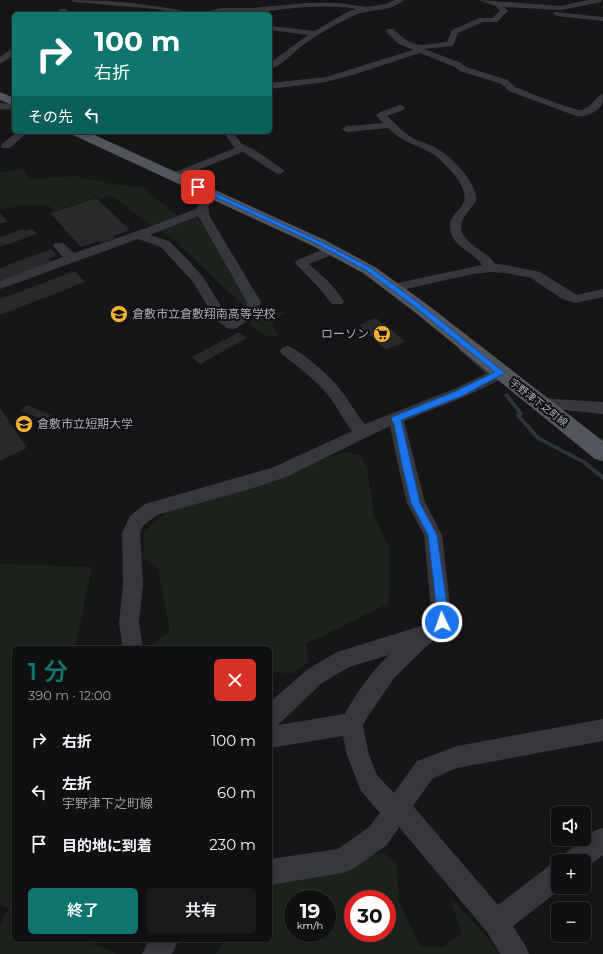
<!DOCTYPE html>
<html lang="ja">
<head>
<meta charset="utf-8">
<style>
  body { margin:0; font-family:Montserrat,"Noto Sans JP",sans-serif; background:#19191b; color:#f1f3f6; height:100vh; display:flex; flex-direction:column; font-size:15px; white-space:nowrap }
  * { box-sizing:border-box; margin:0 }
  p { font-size:13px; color:#9c9d9f }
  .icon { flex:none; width:22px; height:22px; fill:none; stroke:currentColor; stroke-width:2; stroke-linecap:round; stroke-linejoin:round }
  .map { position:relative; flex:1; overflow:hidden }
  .panel { position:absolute; left:12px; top:646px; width:260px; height:296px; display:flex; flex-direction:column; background:#101012; border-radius:6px; box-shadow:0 2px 6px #0003,0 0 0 1px #303032 }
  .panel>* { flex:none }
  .guide { position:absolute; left:12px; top:12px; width:260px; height:122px; border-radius:6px; box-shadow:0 2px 6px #0003,0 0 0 1px #303032; background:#0f766e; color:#fff; overflow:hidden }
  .fabs { position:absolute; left:551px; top:806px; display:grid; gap:8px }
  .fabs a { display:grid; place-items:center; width:40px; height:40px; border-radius:6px; background:#101012; box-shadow:0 2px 6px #0003,0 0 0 1px #303032; font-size:20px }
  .speed { position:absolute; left:284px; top:890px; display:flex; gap:8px; font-size:20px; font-weight:700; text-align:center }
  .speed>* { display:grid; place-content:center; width:52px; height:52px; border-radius:50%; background:#101012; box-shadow:0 2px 6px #0003,0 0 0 1px #303032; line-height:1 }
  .speed small { font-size:10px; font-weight:400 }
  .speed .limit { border:6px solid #d22; background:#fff; color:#111 }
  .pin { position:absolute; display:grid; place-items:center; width:34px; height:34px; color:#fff; margin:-17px; border-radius:8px; box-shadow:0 2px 6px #0006 }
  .me { position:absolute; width:44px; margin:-22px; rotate:357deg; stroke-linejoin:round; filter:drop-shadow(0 0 3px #0008) }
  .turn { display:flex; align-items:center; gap:14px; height:84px; padding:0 16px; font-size:18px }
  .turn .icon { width:52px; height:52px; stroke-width:2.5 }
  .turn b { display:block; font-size:28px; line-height:34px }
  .then { display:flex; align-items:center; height:38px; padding:0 16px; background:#0003; gap:8px; font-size:15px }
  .round { display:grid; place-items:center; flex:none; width:42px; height:42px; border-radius:6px; background:#19191b }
  .headline { display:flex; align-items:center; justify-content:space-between; height:68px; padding:0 16px }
  h1 { font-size:24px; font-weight:600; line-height:30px; color:#0f766e }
  .action { display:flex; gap:8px; margin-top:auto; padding:8px 16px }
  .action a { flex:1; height:46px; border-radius:6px; background:#0f766e; color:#fff; font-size:16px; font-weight:600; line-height:46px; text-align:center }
  .action a+a { background:#19191b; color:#f1f3f6 }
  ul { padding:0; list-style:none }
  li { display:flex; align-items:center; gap:12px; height:52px; padding:0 16px }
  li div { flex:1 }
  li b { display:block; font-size:15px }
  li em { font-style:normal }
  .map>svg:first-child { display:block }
</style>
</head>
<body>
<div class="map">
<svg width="603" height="954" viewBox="0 0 603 954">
  <rect width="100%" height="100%" fill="#161618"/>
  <!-- green -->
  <g fill="#1c231d" fill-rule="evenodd">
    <polygon points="22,168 30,179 76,176 111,184 142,187 179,217 154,228 114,197 109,196 100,199 97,197 54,211 49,206 23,205 0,210 0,173"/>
    <polygon points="196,215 250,304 246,308 171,237 159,231"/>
    <polygon points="284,311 287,313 277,317 272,324 278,334 277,336 269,337 248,325 255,316"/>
    <polygon points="345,452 360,455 367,467 374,516 390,549 389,603 306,644 309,661 293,673 270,672 270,648 219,648 217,646 212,648 148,648 170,631 158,569 143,557 144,532 169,510"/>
    <polygon points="0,564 92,567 75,648 14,648 14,940 86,940 116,954 0,954 0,925 9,909 0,904"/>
    <path d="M 383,852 L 397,865 L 399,902 L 420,946 L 444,947 L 462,933 L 449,896 L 488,938 L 499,954 L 216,954 L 224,940 L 270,940 L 270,881 L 349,871 L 365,859 ZM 293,899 L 327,899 L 327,933 L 293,933 ZM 353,899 L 387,899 L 387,933 L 353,933 Z"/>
  </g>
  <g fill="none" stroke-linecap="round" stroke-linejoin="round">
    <!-- stream -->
    <g fill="#2c353c" fill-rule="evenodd">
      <polygon points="459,348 461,348 491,372 491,374 487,374 459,350"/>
      <polygon points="506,393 508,394 523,413 523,414 521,416 540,437 586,461 603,475 603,480 601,479 582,463 536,439 516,416 516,415 518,413 504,395"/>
    </g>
  </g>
  <!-- building -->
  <g fill="#29292c">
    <polygon points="96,198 130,230 113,236 115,238 101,243 99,241 81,247 50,213"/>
    <polygon points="0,213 8,222 0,224"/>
    <polygon points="24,229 25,231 32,229 37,234 0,247 0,237"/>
    <polygon points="51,249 57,255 48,259 52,262 0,281 0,268"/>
    <polygon points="75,271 85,282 0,315 0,299"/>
    <polygon points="376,318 382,324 384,323 405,342 386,350 359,325"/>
    <polygon points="239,332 247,338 200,364 192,357"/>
    <polygon points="27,405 57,418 51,423 21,411"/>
    <polygon points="0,408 27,448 0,461"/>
  </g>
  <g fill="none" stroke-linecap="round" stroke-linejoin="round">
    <!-- minor -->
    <g fill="#37383d" fill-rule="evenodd">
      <path d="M 70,0 C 111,0 150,4 190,12 L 194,14 L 179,14 L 156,9 L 74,2 Z"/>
      <path d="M 395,0 L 404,0 C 390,13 367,8 351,17 C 334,25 318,34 303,45 C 292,53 283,65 270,69 L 270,63 L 308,35 L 270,30 L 270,26 L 315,31 L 347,12 L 356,9 C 323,3 286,9 252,13 L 253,14 L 245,14 L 245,12 L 200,14 L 221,8 L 251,8 L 307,3 L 338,3 L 366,7 L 386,4 Z"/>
      <path d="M 479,0 L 561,6 L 588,0 L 602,0 L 601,2 L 561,10 L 504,7 L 508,11 L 497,22 L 483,22 L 458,33 L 453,46 L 424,49 L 461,63 L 466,67 L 508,80 L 515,87 C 525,91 575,111 581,110 C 593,108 594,96 603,94 C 603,97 603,102 602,104 C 599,112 584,118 576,116 L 509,91 L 502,84 L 460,71 L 455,67 L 420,53 L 356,74 L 326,82 L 270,89 L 270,83 L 326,77 L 413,50 L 399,44 L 387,33 L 387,29 L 393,29 C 416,50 418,45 447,42 L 452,30 L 479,18 L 492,18 L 500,11 L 496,6 Z"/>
      <polygon points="60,9 66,9 67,11 64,14 56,14"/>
      <polygon points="554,12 603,17 603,21 557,16 553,14"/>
      <polygon points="11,49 14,49 14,55 0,64 0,57"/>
      <polygon points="0,103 14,104 14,110 0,109"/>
      <path d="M 400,105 L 403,106 L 405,108 L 403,110 L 387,116 C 395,123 402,131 411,137 C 419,142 428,143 436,148 C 451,156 478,183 476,201 C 472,208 464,214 462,222 C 456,242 487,250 495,264 L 506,265 L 540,272 L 577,295 L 603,289 L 603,297 L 576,303 L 562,299 L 531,278 L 506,273 L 490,272 L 473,274 L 393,292 L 388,291 L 386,288 L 388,285 L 482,265 C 474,252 456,249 451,233 C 443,207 480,213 457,178 C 449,168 439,157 428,151 C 411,143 403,142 388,128 L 347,132 L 342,129 L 347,126 L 383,123 L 376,115 L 378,113 Z"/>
      <polygon points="17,132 28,132 10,148 2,148 1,146 2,144"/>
      <polygon points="223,132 233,132 242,144 255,150 285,171 280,174 276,173 243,152 178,178 170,178 169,176 170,174 235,148"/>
      <path d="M 210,190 L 216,193 L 208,207 L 210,217 L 261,302 L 256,315 L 237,328 L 232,329 L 227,328 L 216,320 L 193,282 L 161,247 L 138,239 L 0,289 L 0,281 L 63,257 L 53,246 L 55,243 L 63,243 L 74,253 L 152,226 L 196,209 L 206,191 ZM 198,216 L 247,302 L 245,310 L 232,318 L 226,314 L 203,277 L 189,261 L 169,241 L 150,235 Z"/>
      <polygon points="332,246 336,247 338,250 336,253 309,264 330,283 344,301 342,304 332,304 320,289 295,263 297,260"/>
      <path d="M 287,346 C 301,350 331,377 340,389 C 349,400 355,413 365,424 L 454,389 L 496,369 L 501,368 L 506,369 L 508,373 L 506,377 L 464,397 L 404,421 L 425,502 L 442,535 L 452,622 L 449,628 L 427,646 L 395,677 L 368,716 L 363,725 L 369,755 L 377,775 L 394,793 L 417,761 L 457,746 L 603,719 L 603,741 L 457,768 L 433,778 L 413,806 L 498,905 L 549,866 L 558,862 L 558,887 L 563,887 L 513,926 L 525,945 L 529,954 L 500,954 L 487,932 L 399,827 L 386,846 L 351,870 L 342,873 L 270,885 L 270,859 L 338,849 L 368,828 L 380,813 L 361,791 L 347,755 L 343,736 L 270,748 L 270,702 L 308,669 L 337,652 L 421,626 L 432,618 L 424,535 L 407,503 L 398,465 L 390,426 L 286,477 L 250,489 L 157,515 L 143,526 L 140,533 L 143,584 L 139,623 L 143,648 L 123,648 L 119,623 L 123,584 L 122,533 L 130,516 L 145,504 L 274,467 L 352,431 C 343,420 337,406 328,395 C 315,379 298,367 282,354 L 280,351 L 282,348 ZM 389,655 C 372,671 356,693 345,714 L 278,725 L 322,683 L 349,667 Z"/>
      <polygon points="539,398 603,402 603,414 534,407 531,403 534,399"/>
      <polygon points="603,828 603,855 584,870 584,861 564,861 567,852 594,831"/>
      <polygon points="149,940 179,940 172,954 142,954"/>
    </g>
    <!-- major -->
    <g fill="#53555c" fill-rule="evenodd">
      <polygon points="0,92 14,98 14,106 0,100"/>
      <polygon points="72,132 88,132 325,240 375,267 424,302 603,441 603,461 595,459 412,310 363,273 313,246 73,135"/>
    </g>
  </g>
  <!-- route -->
  <polygon fill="#1a73e8" stroke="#114b97" points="196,186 200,186 322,242 371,268 420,304 505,373 462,396 401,420 420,503 437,535 448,612 446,625 442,626 438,625 437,622 437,612 428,535 411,503 402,465 394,424 391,419 392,417 456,391 495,372 415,307 367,271 317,244 196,188"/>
  <!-- icons -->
  <defs>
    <symbol id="school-disc" viewBox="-11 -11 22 22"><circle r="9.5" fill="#f2b134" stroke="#111113"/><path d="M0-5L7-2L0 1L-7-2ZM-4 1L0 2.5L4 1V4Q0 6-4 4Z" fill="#111"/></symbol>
    <symbol id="supermarket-disc" viewBox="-11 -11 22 22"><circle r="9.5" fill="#f2b134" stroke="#111113"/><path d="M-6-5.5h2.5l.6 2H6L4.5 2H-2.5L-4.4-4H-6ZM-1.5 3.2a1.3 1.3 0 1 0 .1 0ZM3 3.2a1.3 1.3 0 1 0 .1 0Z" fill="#111"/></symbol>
    <symbol id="university-disc" viewBox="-11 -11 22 22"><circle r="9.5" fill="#f2b134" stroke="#111113"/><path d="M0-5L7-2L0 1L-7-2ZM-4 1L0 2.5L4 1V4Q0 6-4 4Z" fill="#111"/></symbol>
  </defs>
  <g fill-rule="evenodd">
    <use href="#school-disc" x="109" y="304" width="20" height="20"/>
    <use href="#supermarket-disc" x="372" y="324" width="20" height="20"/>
    <use href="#university-disc" x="14" y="414" width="20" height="20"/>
  </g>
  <g text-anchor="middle" stroke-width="4" stroke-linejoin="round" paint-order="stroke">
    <!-- far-street labels -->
    <g font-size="10" fill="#a8adb8" stroke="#111113">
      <text transform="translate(539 402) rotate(38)" y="4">宇野津下之町線</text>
    </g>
    <!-- poi labels -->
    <g font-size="12" fill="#a8adb8" stroke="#111113" text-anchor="start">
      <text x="132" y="318">倉敷市立倉敷翔南高等学校</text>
      <text x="369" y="338" text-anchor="end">ローソン</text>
      <text x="37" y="428">倉敷市立短期大学</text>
    </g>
  </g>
</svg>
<div class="fabs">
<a><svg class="icon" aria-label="sound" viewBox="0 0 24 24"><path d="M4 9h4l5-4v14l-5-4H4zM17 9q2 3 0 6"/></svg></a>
<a>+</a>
<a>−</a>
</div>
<div class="speed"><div>19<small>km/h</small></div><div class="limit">30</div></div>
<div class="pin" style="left:198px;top:187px;background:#d93025"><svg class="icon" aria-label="arrive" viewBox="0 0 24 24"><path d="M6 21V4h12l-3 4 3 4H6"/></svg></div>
<svg class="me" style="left:442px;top:622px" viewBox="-20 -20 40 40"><circle r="17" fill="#1a73e8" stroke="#fff" stroke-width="3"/><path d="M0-11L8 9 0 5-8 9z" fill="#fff"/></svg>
<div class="guide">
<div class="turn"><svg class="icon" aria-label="right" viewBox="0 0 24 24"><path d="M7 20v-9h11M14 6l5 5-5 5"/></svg><div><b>100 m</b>右折</div></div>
<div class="then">その先<svg class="icon" aria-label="left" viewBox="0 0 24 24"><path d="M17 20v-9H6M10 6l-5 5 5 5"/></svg></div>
</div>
<section class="panel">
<div class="headline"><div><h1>1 分</h1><p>390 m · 12:00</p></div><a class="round" style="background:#d93025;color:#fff"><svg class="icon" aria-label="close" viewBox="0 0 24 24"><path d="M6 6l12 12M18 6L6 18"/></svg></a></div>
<ul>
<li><svg class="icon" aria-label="right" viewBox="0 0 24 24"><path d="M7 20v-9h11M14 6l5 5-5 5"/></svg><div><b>右折</b></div><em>100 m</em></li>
<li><svg class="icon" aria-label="left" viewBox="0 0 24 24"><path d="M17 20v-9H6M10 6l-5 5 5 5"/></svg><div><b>左折</b><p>宇野津下之町線</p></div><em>60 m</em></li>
<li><svg class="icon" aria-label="arrive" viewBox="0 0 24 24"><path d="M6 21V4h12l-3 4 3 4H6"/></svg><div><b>目的地に到着</b></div><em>230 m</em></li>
</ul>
<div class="action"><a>終了</a><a>共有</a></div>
</section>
</div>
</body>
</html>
